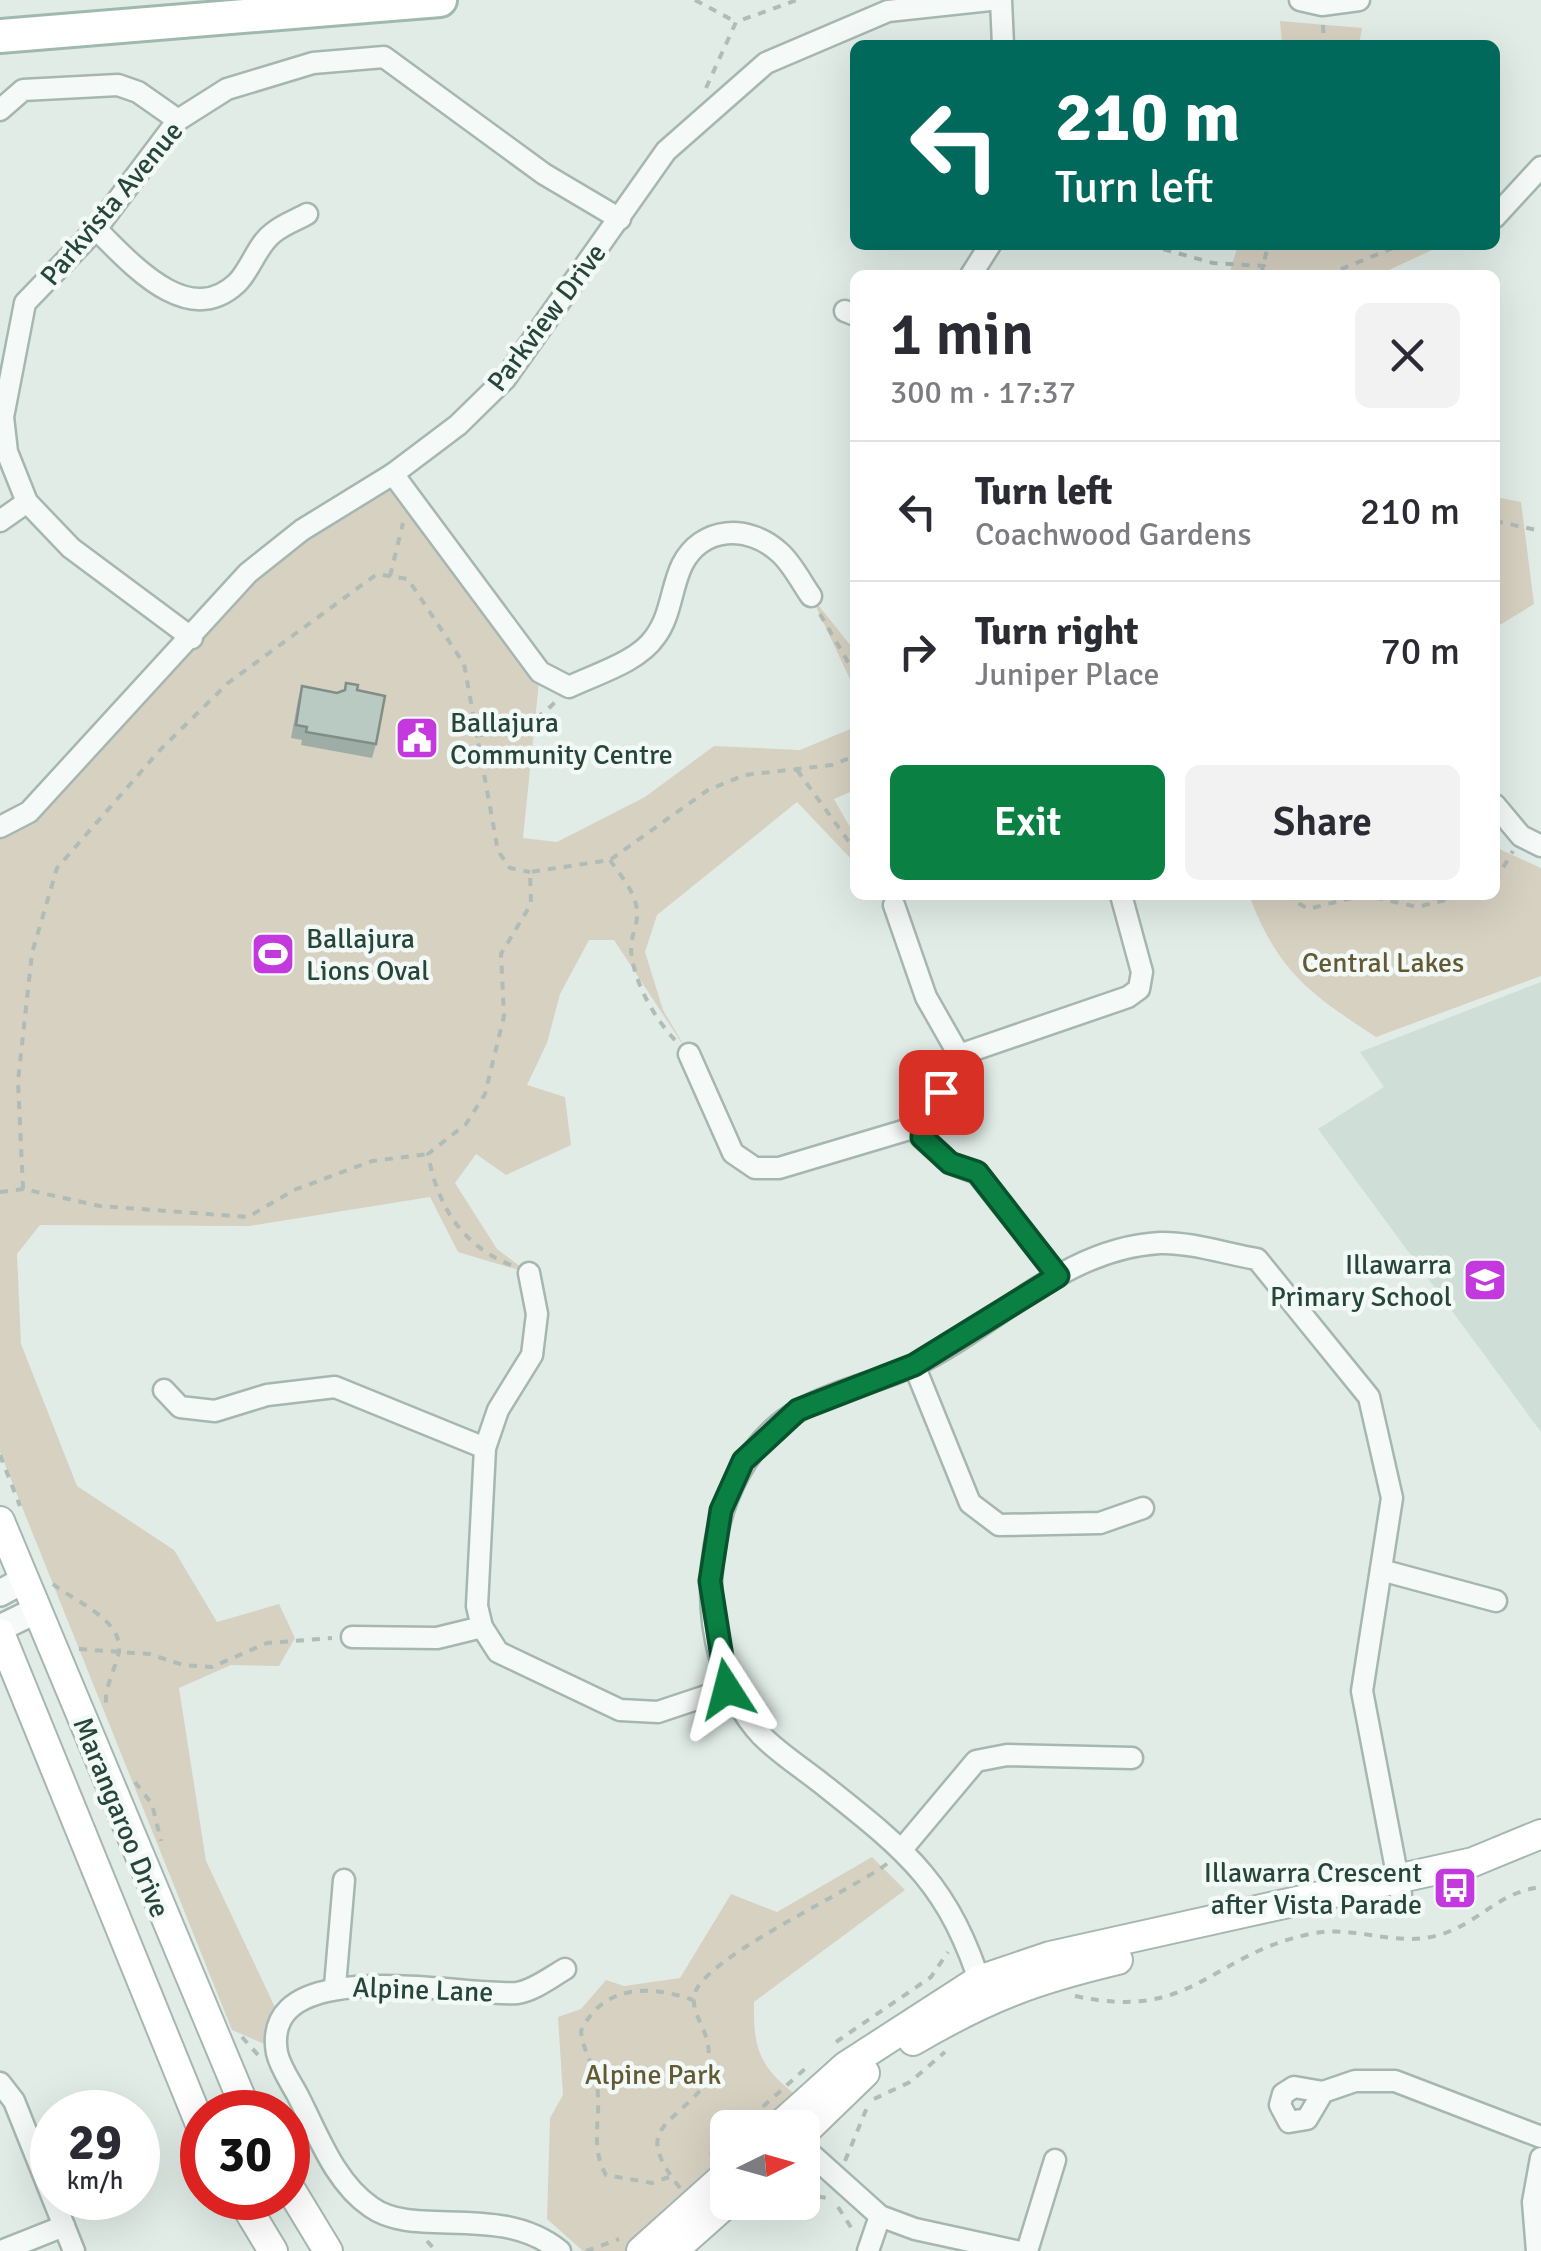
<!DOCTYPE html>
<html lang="en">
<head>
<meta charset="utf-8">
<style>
  body { margin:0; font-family:Signika,sans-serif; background:#f2f2f3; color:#2b2b33; height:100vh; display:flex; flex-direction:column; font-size:38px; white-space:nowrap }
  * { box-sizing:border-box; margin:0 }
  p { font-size:32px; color:#7c7c81 }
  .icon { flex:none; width:55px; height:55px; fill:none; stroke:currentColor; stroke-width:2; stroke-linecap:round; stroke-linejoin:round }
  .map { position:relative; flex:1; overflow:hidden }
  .sheet { position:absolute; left:850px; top:270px; width:650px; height:630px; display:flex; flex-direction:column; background:#fff; border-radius:15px; box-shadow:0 10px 40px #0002 }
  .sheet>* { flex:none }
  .top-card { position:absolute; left:850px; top:40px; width:650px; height:210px; border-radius:15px; box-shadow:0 10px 40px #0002; background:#00695c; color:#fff; overflow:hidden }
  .needle { width:65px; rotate:85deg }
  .fabs { position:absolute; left:710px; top:2110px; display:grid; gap:20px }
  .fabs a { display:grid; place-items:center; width:110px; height:110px; border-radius:15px; background:#fff; box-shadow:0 10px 40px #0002; font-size:50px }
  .speed { position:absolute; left:30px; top:2090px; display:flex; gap:20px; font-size:50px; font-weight:700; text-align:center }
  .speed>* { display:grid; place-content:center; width:130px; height:130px; border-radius:50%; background:#fff; box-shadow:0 10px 40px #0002; line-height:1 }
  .speed small { font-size:25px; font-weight:400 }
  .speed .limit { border:15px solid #d22; background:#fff; color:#111 }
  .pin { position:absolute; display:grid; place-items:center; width:85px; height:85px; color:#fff; margin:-42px; border-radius:20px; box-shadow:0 5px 15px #0006 }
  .me { position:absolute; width:110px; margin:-55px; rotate:351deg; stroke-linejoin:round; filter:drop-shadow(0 0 8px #0008) }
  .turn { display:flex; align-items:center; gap:35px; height:210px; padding:0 40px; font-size:45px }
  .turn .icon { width:130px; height:130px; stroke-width:2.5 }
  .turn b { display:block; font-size:70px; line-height:85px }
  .round { display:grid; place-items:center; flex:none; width:105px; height:105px; border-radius:15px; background:#f2f2f3 }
  .headline { display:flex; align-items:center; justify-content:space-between; height:170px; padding:0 40px }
  h1 { font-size:60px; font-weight:600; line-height:75px }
  .primary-button { display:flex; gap:20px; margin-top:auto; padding:20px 40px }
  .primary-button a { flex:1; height:115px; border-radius:15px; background:#0b8043; color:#fff; font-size:40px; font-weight:600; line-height:115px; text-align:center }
  .primary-button a+a { background:#f2f2f3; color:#2b2b33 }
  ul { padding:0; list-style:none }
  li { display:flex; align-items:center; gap:30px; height:140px; padding:0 40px; border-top:2px solid #e1e1e2 }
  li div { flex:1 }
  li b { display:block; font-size:38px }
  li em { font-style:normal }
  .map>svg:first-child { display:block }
</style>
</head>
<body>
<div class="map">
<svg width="1541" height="2251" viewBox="0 0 1541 2251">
  <rect width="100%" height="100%" fill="#e1ece7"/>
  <!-- built -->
  <polygon fill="#cfded7" points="1541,982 1541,1432 1318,1129 1384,1087 1360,1052"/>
  <!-- green -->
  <g fill="#d7d1c2">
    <polygon points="1280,21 1362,28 1359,45 1282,45"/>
    <polygon points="1238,245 1443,245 1378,275 1229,275"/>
    <polygon points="393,474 540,672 523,838 557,842 645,797 714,746 800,750 855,727 855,790 834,799 855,836 855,863 797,802 657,915 645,952 663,1010 689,1054 614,940 589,940 560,994 547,1043 527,1085 565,1097 571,1145 506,1175 476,1154 455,1183 497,1249 529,1273 458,1252 430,1197 249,1226 40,1225 17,1254 21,1344 77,1486 174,1550 217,1622 279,1604 295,1638 279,1666 231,1665 179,1688 206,1861 281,2020 276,2049 232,2030 0,1452 0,827 29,811 248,573"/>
    <polygon points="1495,497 1521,502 1534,604 1495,628"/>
    <polygon points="811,596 855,651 855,690"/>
    <path d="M 1495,847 L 1541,868 L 1541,976 L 1376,1037 C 1310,994 1278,972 1249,895 L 1495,895 Z"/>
    <path d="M 872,1857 L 905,1890 L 754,2002 C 753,2050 760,2068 799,2097 L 766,2127 L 728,2128 L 727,2163 L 633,2251 L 583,2251 L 547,2219 L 550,2118 L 563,2095 L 558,2017 L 581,2009 L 606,1980 L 624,1986 L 680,1978 L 731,1894 L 777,1912 Z"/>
  </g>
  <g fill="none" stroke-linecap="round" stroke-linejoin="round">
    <defs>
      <g id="minor">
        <polyline points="1001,0 1003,45"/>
        <polyline points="1300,0 1322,5 1359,0"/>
        <polyline points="0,110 23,90 118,85 138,92 178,120"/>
        <polyline points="1495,217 1541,167"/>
        <path d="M 96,229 C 130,262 187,330 237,283 C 251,269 257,245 273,233 C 282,225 296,220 307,214"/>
        <polyline points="971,275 990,245"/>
        <polyline points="845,311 855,315"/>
        <path d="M 393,474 L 540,672 L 569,687 C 596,674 638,662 655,637 C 671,616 671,588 682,565 C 702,526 748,524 779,552 C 792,563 801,582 811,596"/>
        <polyline points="0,521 27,502"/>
        <polyline points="192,638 71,548 27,502 7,452 3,417 25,303 96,229 178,120 227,89 313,63 384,57 544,174 620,219"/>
        <polyline points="1495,805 1521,836 1541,846"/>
        <polyline points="0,827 29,812 248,573 302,530 393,474 458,425 505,379 666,151 766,63 888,11 990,0"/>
        <polyline points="894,905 926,997 959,1055"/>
        <polyline points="689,1054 733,1153 755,1168 779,1168 923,1125 921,1137 950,1163 977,1173 1058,1276"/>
        <polyline points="923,1125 934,1114 959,1055 1128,997 1139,989 1142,972 1121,895"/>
        <polyline points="529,1273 537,1314 532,1355 498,1410 485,1448 477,1606 482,1627 498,1652 620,1710 658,1712 727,1689"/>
        <polyline points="914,1365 970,1503 999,1525 1100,1523 1143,1508"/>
        <polyline points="164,1390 180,1407 215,1411 267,1395 335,1387 485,1448"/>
        <polyline points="1381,1570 1496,1601"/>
        <polyline points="352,1637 437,1638 482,1627"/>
        <polyline points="903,1848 976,1761 1007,1755 1132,1758"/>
        <polyline points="335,1986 344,1880"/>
        <path d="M 983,1992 C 949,1883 908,1852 821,1783 C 802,1768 779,1753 762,1736 C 684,1654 695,1468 800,1410 C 835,1390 876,1383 913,1366 C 996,1327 1063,1248 1160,1243 C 1190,1242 1227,1254 1257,1259 L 1369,1397 L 1392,1498 L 1362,1691 L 1401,1895"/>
        <polyline points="0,2083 14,2101 74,2251"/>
        <polyline points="1323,2092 1307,2119 1289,2122 1280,2105 1283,2094 1294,2087 1323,2092 1355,2081 1395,2081 1541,2137"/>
        <polyline points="802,2146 880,2216 915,2229 1016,2251"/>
        <polyline points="1,2251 64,2226"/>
        <path d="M 560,2251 C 499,2202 415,2239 371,2207 C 334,2182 317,2132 297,2094 C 290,2081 280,2067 277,2053 C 259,1951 463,1997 517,1993 C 533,1991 551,1977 565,1969"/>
        <polyline points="868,2251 880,2216"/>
        <polyline points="1027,2251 1055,2160"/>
        <polyline points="1537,2251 1533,2202 1541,2158"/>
      </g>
      <g id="tertiary">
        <polyline points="0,1593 24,1580"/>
        <polyline points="0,1628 37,1610"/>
      </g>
      <g id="secondary">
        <polyline points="0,1521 247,2112"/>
        <polyline points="0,1633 202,2129"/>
        <path d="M 913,2041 C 988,1997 1034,1980 1118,1960"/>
        <polyline points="777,2128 846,2066 979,1980 1050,1956 1473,1862 1541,1834"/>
        <polyline points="802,2134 865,2073"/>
        <polyline points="288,2185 328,2251"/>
        <polyline points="241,2198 273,2251"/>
        <polyline points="641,2251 728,2173"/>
        <polyline points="673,2251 728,2202"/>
      </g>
      <polyline id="primary" points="0,36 440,0"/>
    </defs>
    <!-- minor casing -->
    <use href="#minor" stroke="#a5b7b0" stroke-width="25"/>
    <!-- tertiary casing -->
    <use href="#tertiary" stroke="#a5b7b0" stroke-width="30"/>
    <!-- secondary casing -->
    <use href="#secondary" stroke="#a5b7b0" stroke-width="32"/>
    <!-- primary casing -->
    <use href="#primary" stroke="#9fb9ae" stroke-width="38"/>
    <!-- path -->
    <g stroke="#afbcb7" stroke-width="4" stroke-dasharray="8 8" stroke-linecap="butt">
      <polyline points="695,0 736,22"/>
      <polyline points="1323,25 1324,45"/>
      <polyline points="706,88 736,22 797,0"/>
      <polyline points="1148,245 1213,263 1264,266 1271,275"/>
      <polyline points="1261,275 1268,245"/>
      <polyline points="1326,275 1401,245"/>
      <polyline points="1495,521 1541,531"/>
      <polyline points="390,576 403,523"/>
      <polyline points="820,614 855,674"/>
      <path d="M 475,736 C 506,731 533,726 555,702"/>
      <polyline points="797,770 855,850"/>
      <path d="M 610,860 C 620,875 634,890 637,909 C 639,922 631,935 631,948 C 632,979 654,1018 675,1040"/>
      <polyline points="1495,881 1513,851"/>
      <polyline points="1285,895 1308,909 1364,895 1417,907 1467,895"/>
      <polyline points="23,1189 18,1081 32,953 57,868 160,750 228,683 377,574 408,579 464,664 498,851 510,868 530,872"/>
      <polyline points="0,1192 23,1189 100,1206 248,1217 294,1190 372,1161 428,1154"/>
      <path d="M 511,1265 C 462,1246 437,1205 428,1154 L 466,1124 L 485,1094 L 504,1016 L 501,954 L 531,904 L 530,872 L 610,860 L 708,790 L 745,775 L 832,765 L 855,756"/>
      <polyline points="0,1455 20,1506"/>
      <path d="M 53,1584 C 73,1601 128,1621 118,1656 C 113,1674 104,1689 106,1709"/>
      <polyline points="79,1649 149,1654 183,1665 212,1667 267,1643 332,1638"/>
      <polyline points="135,1782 152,1804 161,1841"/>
      <path d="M 1075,1996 C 1194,2022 1209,1955 1310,1934 C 1353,1924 1396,1948 1439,1935 C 1480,1923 1496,1893 1541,1887"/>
      <polyline points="242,2037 259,2056"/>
      <polyline points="836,2042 931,1977 948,1952"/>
      <polyline points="874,2099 910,2082 945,2052"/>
      <polyline points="739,2128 806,2068"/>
      <polyline points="710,2155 728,2138"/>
      <polyline points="845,2161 868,2105"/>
      <path d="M 669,2177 L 652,2183 L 606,2175 C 589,2145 602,2118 597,2086 C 595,2066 583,2052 581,2031 C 603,1984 651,1985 693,2000"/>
      <path d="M 680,2188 C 633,2128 668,2129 705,2085 C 707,2071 711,2054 707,2040 C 703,2025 692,2011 694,1996 C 700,1959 852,1891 888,1863"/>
      <polyline points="802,2194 827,2198"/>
      <polyline points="838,2207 854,2232"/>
      <polyline points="427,2241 436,2251"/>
      <polyline points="586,2251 619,2239"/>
    </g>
    <!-- minor -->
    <use href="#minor" stroke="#f5f9f8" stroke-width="20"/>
    <!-- tertiary -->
    <use href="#tertiary" stroke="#f5f9f8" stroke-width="25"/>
    <!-- secondary -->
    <use href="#secondary" stroke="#fff" stroke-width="28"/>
    <!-- primary -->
    <use href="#primary" stroke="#fff" stroke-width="32"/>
  </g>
  <!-- wall -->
  <polygon fill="#9eaea7" points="346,683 357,690 376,744 372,758 301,745 302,740 291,738 298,700 302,686 337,693 344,690"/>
  <!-- building -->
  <polygon fill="#b8cac2" stroke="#818d88" stroke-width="2.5" points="346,683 358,685 357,690 385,696 376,744 306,732 307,727 296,725 302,686 337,693 345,690"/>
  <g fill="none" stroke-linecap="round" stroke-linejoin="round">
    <defs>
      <polyline id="route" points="727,1689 710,1581 721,1510 743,1461 798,1410 914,1365 1058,1276 977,1172 950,1163 922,1137 923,1125 934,1114 941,1092"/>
    </defs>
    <!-- route casing -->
    <use href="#route" stroke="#07532c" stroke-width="25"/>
    <!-- route -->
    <use href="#route" stroke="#0b8043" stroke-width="18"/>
  </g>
  <!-- icons -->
  <defs>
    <symbol id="civic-square" viewBox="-11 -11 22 22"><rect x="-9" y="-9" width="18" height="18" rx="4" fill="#c339de" stroke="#f2f9f6"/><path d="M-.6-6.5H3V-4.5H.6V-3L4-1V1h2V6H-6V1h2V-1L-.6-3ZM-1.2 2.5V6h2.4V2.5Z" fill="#fff"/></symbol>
    <symbol id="stadium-square" viewBox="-11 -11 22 22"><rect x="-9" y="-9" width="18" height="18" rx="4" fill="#c339de" stroke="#f2f9f6"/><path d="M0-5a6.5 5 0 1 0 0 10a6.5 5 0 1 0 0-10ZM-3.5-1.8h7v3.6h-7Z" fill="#fff"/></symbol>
    <symbol id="school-square" viewBox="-11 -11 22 22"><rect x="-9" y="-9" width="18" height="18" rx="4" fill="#c339de" stroke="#f2f9f6"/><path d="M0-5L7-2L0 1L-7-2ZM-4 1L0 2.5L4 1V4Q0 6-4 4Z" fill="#fff"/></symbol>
    <symbol id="bus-square" viewBox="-11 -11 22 22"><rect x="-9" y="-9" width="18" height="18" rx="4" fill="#c339de" stroke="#f2f9f6"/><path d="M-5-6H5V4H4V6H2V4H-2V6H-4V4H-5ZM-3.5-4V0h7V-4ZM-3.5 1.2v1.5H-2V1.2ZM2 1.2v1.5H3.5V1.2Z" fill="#fff"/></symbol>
  </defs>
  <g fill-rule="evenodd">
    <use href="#civic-square" x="392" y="713" width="50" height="50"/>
    <use href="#stadium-square" x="248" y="929" width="50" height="50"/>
    <use href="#school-square" x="1460" y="1255" width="50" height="50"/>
    <use href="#bus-square" x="1430" y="1863" width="50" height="50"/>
  </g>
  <g text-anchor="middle" stroke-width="9" stroke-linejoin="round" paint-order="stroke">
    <!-- street labels -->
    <g font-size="28" fill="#27463a" stroke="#f2f9f6">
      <text transform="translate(111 203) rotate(-50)" y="10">Parkvista Avenue</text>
      <text transform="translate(546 317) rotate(-53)" y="10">Parkview Drive</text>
      <text transform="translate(122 1817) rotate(68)" y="10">Marangaroo Drive</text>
      <text transform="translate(423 1989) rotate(2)" y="10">Alpine Lane</text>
    </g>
    <!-- poi labels -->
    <g font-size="28" fill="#27463a" stroke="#f2f9f6" text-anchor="start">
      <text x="450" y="732">Ballajura<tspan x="450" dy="32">Community Centre</tspan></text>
      <text x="306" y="948">Ballajura<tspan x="306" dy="32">Lions Oval</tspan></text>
      <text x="1452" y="1274" text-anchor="end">Illawarra<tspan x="1452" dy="32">Primary School</tspan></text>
      <text x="1422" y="1882" text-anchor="end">Illawarra Crescent<tspan x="1422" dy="32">after Vista Parade</tspan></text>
    </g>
    <!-- park labels -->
    <g font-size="28" fill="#635933" stroke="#f2f9f6">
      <text x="1383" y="972">Central Lakes</text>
      <text x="653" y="2084">Alpine Park</text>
    </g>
  </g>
</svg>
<div class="fabs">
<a><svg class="needle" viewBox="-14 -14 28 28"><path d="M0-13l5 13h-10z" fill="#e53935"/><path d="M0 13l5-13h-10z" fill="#7c7c81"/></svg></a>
</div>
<div class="speed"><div>29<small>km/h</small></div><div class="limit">30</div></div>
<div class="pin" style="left:941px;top:1092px;background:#d93025"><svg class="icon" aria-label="arrive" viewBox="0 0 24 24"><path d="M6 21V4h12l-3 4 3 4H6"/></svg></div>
<svg class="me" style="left:727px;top:1689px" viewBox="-20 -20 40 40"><path d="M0-17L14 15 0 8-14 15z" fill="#0b8043" stroke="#fff" stroke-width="4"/></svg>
<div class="top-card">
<div class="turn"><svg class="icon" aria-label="left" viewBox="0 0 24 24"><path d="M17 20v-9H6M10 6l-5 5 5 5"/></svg><div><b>210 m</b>Turn left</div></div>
</div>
<section class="sheet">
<div class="headline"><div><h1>1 min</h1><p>300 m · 17:37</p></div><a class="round"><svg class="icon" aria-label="close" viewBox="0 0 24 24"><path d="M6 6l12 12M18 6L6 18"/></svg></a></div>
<ul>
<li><svg class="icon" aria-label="left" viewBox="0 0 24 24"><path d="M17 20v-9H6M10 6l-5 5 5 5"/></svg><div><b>Turn left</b><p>Coachwood Gardens</p></div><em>210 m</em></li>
<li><svg class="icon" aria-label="right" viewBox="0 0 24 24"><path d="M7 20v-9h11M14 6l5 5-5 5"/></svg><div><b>Turn right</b><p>Juniper Place</p></div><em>70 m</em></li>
</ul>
<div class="primary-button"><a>Exit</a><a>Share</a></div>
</section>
</div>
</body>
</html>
